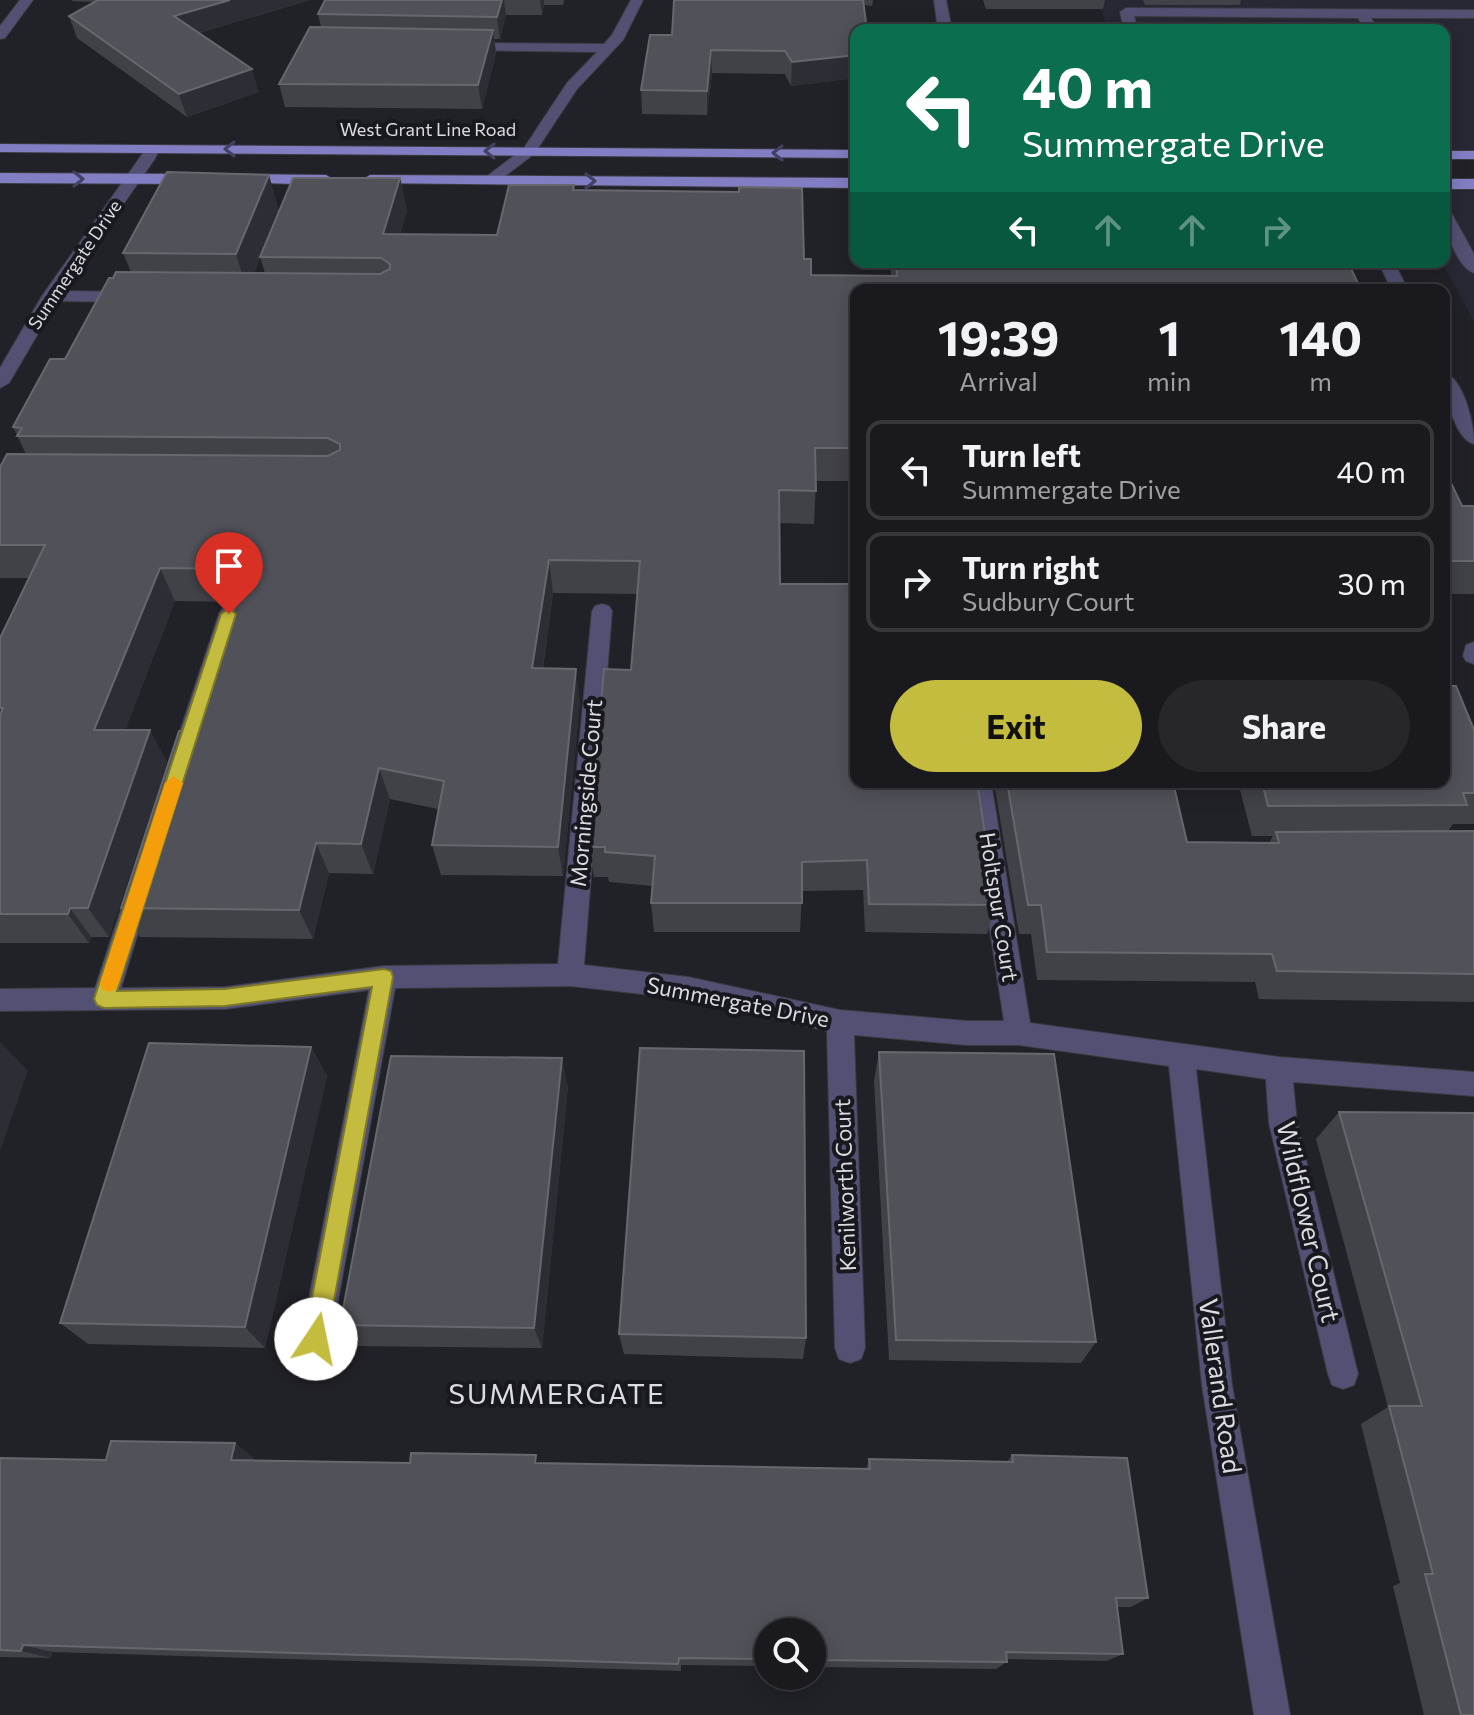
<!DOCTYPE html>
<html lang="en">
<head>
<meta charset="utf-8">
<style>
  body { margin:0; font-family:Commissioner,sans-serif; background:#26262b; color:#f1f3f6; height:100vh; display:flex; flex-direction:column; font-size:30px; white-space:nowrap }
  * { box-sizing:border-box; margin:0 }
  p { font-size:26px; color:#9fa0a4 }
  .icon { flex:none; width:44px; height:44px; fill:none; stroke:currentColor; stroke-width:2; stroke-linecap:round; stroke-linejoin:round }
  .map { position:relative; flex:1; overflow:hidden }
  .side { position:absolute; left:850px; top:284px; width:600px; height:504px; display:flex; flex-direction:column; background:#19191e; border-radius:16px; box-shadow:0 4px 20px #0003,0 0 0 2px #37383c }
  .side>* { flex:none }
  .banner { position:absolute; left:850px; top:24px; width:600px; height:244px; border-radius:16px; box-shadow:0 4px 20px #0003,0 0 0 2px #37383c; background:#0b6e4f; color:#fff; overflow:hidden }
  .fabs { position:absolute; left:754px; top:1618px; display:grid; gap:16px }
  .fabs a { display:grid; place-items:center; width:72px; height:72px; border-radius:50%; background:#19191e; box-shadow:0 4px 20px #0003,0 0 0 2px #37383c; font-size:40px }
  .pin { position:absolute; display:grid; place-items:center; width:68px; height:68px; color:#fff; margin:-82px -34px; border-radius:50% 50% 50% 0; rotate:-45deg; box-shadow:0 0 8px #0007 }
  .pin .icon { rotate:45deg }
  .me { position:absolute; width:88px; margin:-44px; rotate:11deg; stroke-linejoin:round; filter:drop-shadow(0 0 6px #0008) }
  .turn { display:flex; align-items:center; gap:28px; height:168px; padding:0 40px; font-size:36px }
  .turn .icon { width:104px; height:104px; stroke-width:2.5 }
  .turn b { display:block; font-size:56px; line-height:68px }
  .lanes { display:flex; align-items:center; height:76px; padding:0 40px; background:#0003; justify-content:center; gap:40px; direction:ltr }
  .lanes .off { opacity:.35 }
  .eta { display:flex; justify-content:space-evenly; align-items:center; height:136px; text-align:center }
  .eta b { font-size:48px; font-weight:700; line-height:56px }
  .button { display:flex; gap:16px; margin-top:auto; padding:16px 40px }
  .button a { flex:1; height:92px; border-radius:48px; background:#c4bc3e; color:#111; font-size:32px; font-weight:700; line-height:92px; text-align:center }
  .button a+a { background:#26262b; color:#f1f3f6 }
  ul { padding:0; list-style:none }
  li { display:flex; align-items:center; gap:24px; height:100px; margin:0 16px 12px; padding:0 24px; border:4px solid #37383c; border-radius:16px }
  li div { flex:1 }
  li b { display:block; font-size:30px }
  li em { font-style:normal }
  .map>svg:first-child { display:block }
</style>
</head>
<body>
<div class="map">
<svg width="1474" height="1715" viewBox="0 0 1474 1715">
  <rect width="100%" height="100%" fill="#212128"/>
  <!-- built -->
  <g fill="#282835">
    <polygon points="1098,0 1474,0 1474,151 1444,150 1444,30 1108,30"/>
    <polygon points="1444,190 1474,191 1474,321 1442,262"/>
  </g>
  <g fill="none" stroke-linecap="round" stroke-linejoin="round">
    <defs>
      <g id="lane">
        <polygon points="1126,8 1474,10 1474,18 1371,18 1379,30 1365,30 1358,18 1134,16 1138,30 1124,30 1120,12"/>
        <path d="M 1444,209 L 1452,214 L 1474,254 L 1474,273 C 1456,267 1444,227 1444,209 Z"/>
        <polygon points="1378,262 1394,262 1408,290 1392,290"/>
        <path d="M 1444,373 C 1464,378 1474,425 1474,444 C 1454,439 1444,391 1444,373 Z"/>
      </g>
      <g id="street">
        <polygon points="20,0 33,0 5,38 0,39 0,26"/>
        <polygon points="631,0 643,0 623,40 577,89 534,154 496,183 486,183 486,177 524,148 567,83 597,52 464,50 459,49 459,43 604,44 612,35"/>
        <polygon points="934,0 946,0 952,30 938,30"/>
        <polygon points="153,145 160,149 154,160 63,291 131,292 139,297 131,302 57,301 9,383 0,388 0,368 42,296 148,146"/>
        <polygon points="602,604 609,606 612,611 584,965 688,977 840,1010 967,1021 1004,1021 967,782 991,782 1030,1023 1279,1057 1474,1072 1474,1096 1293,1082 1297,1123 1358,1374 1354,1385 1343,1389 1332,1385 1328,1374 1269,1123 1266,1079 1196,1069 1232,1385 1290,1715 1254,1715 1202,1385 1169,1066 1019,1045 967,1045 854,1035 865,1348 861,1359 850,1363 839,1359 835,1348 827,1031 688,999 570,986 395,988 331,1339 327,1350 316,1354 305,1350 301,1339 369,990 225,1009 0,1011 0,989 95,988 127,891 130,884 139,881 148,884 151,891 121,988 225,987 384,966 558,964 592,611 595,606"/>
        <polygon points="229,607 236,609 239,614 192,761 189,767 181,770 173,767 170,761 219,614 222,609"/>
        <polygon points="1474,642 1474,664 1466,661 1463,656 1466,645"/>
      </g>
      <g id="primary">
        <polygon points="0,144 856,150 856,158 0,152"/>
        <rect x="1444" y="151" width="30" height="8"/>
        <polygon points="0,173 194,174 202,179 194,184 0,183"/>
        <polygon points="238,174 326,175 334,180 326,185 233,182 230,179"/>
        <polygon points="370,175 856,178 856,188 365,183 362,180"/>
        <rect x="1444" y="179" width="30" height="10"/>
      </g>
    </defs>
    <!-- lane casing -->
    <use href="#lane" stroke="#3b3b42" stroke-width="2"/>
    <!-- street casing -->
    <use href="#street" stroke="#3b3b42" stroke-width="2"/>
    <!-- primary casing -->
    <use href="#primary" stroke="#3b3b42" stroke-width="2"/>
    <!-- lane -->
    <use href="#lane" fill="#525173" fill-rule="evenodd"/>
    <!-- street -->
    <use href="#street" fill="#525173" fill-rule="evenodd"/>
    <!-- primary -->
    <use href="#primary" fill="#827ec4" fill-rule="evenodd"/>
  </g>
  <!-- wall -->
  <g fill="#414148">
    <polygon points="72,0 310,0 199,33 259,92 187,117 77,38 69,16 95,2 72,1"/>
    <polygon points="325,0 564,0 563,5 544,5 542,15 506,15 500,39 494,39 496,53 482,109 285,107 279,84 321,27 318,14"/>
    <polygon points="674,0 873,0 872,6 864,5 856,30 856,78 791,86 785,74 712,73 707,115 642,114 641,90 672,35"/>
    <polygon points="983,0 1105,0 1103,9 986,9"/>
    <polygon points="1143,0 1241,0 1240,5 1145,5"/>
    <polygon points="400,178 407,211 400,234 497,235 574,185 574,190 804,259 811,275 891,276 890,262 1348,262 856,290 856,481 816,481 814,524 780,523 780,584 996,905 987,934 865,932 863,890 802,891 800,932 654,932 651,903 653,886 609,882 608,877 594,877 589,847 631,670 638,594 553,593 543,668 580,701 563,876 441,875 432,845 438,809 390,799 373,874 329,873 313,939 140,937 121,908 195,731 237,602 175,601 125,730 167,762 109,937 91,937 89,943 0,943 0,638 29,578 0,578 0,467 26,454 13,427 65,359 113,278 131,272 123,253 279,210 254,273 265,273 260,257"/>
    <polygon points="1444,468 1462,506 1474,506 1474,594 1444,594"/>
    <polygon points="1474,730 1474,824 1453,824 1448,831 1474,831 1474,1002 1259,999 1255,982 1037,980 1031,934 1019,934 994,782 1173,782 1187,842 1269,843 1273,836 1252,836 1238,782 1444,782"/>
    <polygon points="311,1047 327,1076 265,1348 88,1344 60,1323"/>
    <polygon points="879,1052 1096,1342 1081,1363 889,1360 874,1081"/>
    <polygon points="568,1086 542,1348 357,1346 340,1325"/>
    <polygon points="1339,1112 1474,1113 1474,1715 1424,1715 1393,1586 1400,1583 1361,1424 1388,1407 1316,1139"/>
    <polygon points="619,1334 806,1338 803,1359 624,1354"/>
    <polygon points="1012,1455 1148,1598 1131,1607 1117,1607 1123,1654 1107,1661 1007,1659 1007,1662 996,1669 812,1667 812,1632 768,1632 768,1666 681,1665 681,1671 52,1652 51,1658 0,1657 0,1458 106,1460 254,1458 254,1460 410,1463 540,1463 866,1469 869,1459 1007,1462"/>
  </g>
  <!-- shaded-wall -->
  <g fill="#2d2d35">
    <polygon points="230,0 310,0 181,38 174,16"/>
    <polygon points="502,0 504,0 506,15 500,39 497,17"/>
    <polygon points="540,0 544,0 544,5 542,15"/>
    <polygon points="493,30 496,53 482,109 478,85"/>
    <polygon points="711,50 712,73 707,115 707,91"/>
    <polygon points="856,55 856,78 791,86 792,62"/>
    <polygon points="252,69 259,92 187,117 179,94"/>
    <polygon points="269,175 279,210 247,290 236,254"/>
    <polygon points="400,178 407,211 391,265 383,234"/>
    <polygon points="549,560 553,593 538,700 532,668"/>
    <polygon points="160,568 175,601 113,762 94,730"/>
    <polygon points="576,669 580,701 563,876 558,847"/>
    <polygon points="150,730 167,762 109,937 88,908"/>
    <polygon points="379,768 390,799 373,874 361,844"/>
    <polygon points="316,843 329,873 313,939 299,910"/>
    <polygon points="70,908 91,937 89,943 68,914"/>
    <polygon points="0,1042 28,1071 0,1151"/>
    <polygon points="311,1047 327,1076 265,1348 245,1327"/>
    <polygon points="562,1058 568,1086 542,1348 534,1328"/>
    <polygon points="235,1443 254,1458 251,1474 231,1460"/>
    <polygon points="23,1645 52,1652 51,1658 21,1651"/>
  </g>
  <!-- building -->
  <g fill="#515159" stroke="#67676e" stroke-width="2">
    <polygon points="98,0 230,0 174,16 252,69 179,94 69,16"/>
    <polygon points="325,0 502,0 497,17 318,14"/>
    <polygon points="674,0 863,0 867,30 856,30 856,55 792,62 785,51 711,50 707,91 641,90 650,35 672,35"/>
    <polygon points="310,27 493,30 478,85 279,84"/>
    <polygon points="167,172 269,175 236,254 123,253"/>
    <polygon points="293,178 400,178 383,234 497,235 509,185 574,185 573,190 739,192 739,187 802,188 804,259 811,259 811,275 897,276 896,262 1348,262 1361,290 856,290 856,448 815,448 816,491 779,490 780,584 856,584 856,782 977,782 996,905 869,904 867,860 802,862 802,903 651,903 655,856 605,852 605,847 589,847 604,669 631,670 640,561 549,560 532,668 576,669 558,847 432,845 444,781 379,768 361,844 316,843 299,910 121,908 179,731 195,731 247,569 160,568 94,730 150,730 88,908 70,908 68,914 0,914 0,716 3,708 0,708 0,638 45,545 0,545 0,467 7,454 328,456 340,450 340,444 328,438 17,436 22,428 13,427 50,359 65,359 109,278 113,278 116,272 380,274 390,269 390,264 381,258 260,257"/>
    <polygon points="1444,468 1462,506 1474,506 1474,561 1444,561"/>
    <polygon points="1444,686 1456,686 1474,730 1474,793 1463,793 1467,805 1268,806 1262,782 1444,782"/>
    <polygon points="1007,782 1173,782 1187,842 1279,843 1276,832 1474,831 1474,974 1277,971 1272,954 1047,952 1041,905 1028,905"/>
    <polygon points="149,1043 311,1047 245,1327 60,1323"/>
    <polygon points="640,1048 804,1051 806,1338 619,1334"/>
    <polygon points="879,1052 1054,1054 1096,1342 896,1340"/>
    <polygon points="391,1056 562,1058 534,1328 340,1325"/>
    <polygon points="1339,1112 1474,1113 1474,1715 1461,1715 1425,1574 1433,1574 1389,1406 1422,1406"/>
    <polygon points="111,1441 235,1443 231,1460 410,1463 411,1453 536,1455 535,1463 870,1469 869,1459 1013,1462 1012,1455 1127,1458 1148,1598 1116,1598 1123,1654 1006,1652 1007,1662 812,1660 812,1632 768,1632 768,1659 679,1658 678,1664 23,1645 21,1651 0,1650 0,1458 106,1460"/>
  </g>
  <!-- one-way arrows -->
  <defs><path id="oneway-chevron" d="M-2-3.5L2.5 0L-2 3.5" fill="none" stroke-width="1.6" stroke-linecap="round" stroke-linejoin="round" transform="scale(2)"/></defs>
  <g stroke="#424161">
    <use href="#oneway-chevron" transform="translate(230 149) rotate(-180)"/>
    <use href="#oneway-chevron" transform="translate(490 151) rotate(-180)"/>
    <use href="#oneway-chevron" transform="translate(778 153) rotate(-180)"/>
    <use href="#oneway-chevron" transform="translate(78 179)"/>
    <use href="#oneway-chevron" transform="translate(590 181)"/>
  </g>
  <!-- route -->
  <polygon fill="#c4bc3e" stroke="#7f7a28" stroke-width="2" points="229,608 236,614 117,991 225,989 384,969 391,971 393,977 327,1339 324,1347 316,1350 308,1347 304,1339 372,987 225,1006 104,1008 97,1005 94,999 221,614"/>
  <!-- slow -->
  <polygon fill="#f59e0b" points="174,776 183,783 119,983 116,989 109,992 102,989 100,983 165,783"/>
  <g text-anchor="middle" stroke-width="8" stroke-linejoin="round" paint-order="stroke">
    <!-- far-street labels -->
    <g font-size="18" fill="#dbdbe0" stroke="#18181f">
      <text x="428" y="136">West Grant Line Road</text>
      <text transform="translate(75 265) rotate(-56)" y="6">Summergate Drive</text>
    </g>
    <!-- street labels -->
    <g font-size="22" fill="#dbdbe0" stroke="#18181f">
      <text transform="translate(586 793) rotate(-85)" y="8">Morningside Court</text>
      <text transform="translate(999 907) rotate(81)" y="8">Holtspur Court</text>
      <text transform="translate(738 1002) rotate(11)" y="8">Summergate Drive</text>
      <text transform="translate(845 1185) rotate(-92)" y="8">Kenilworth Court</text>
    </g>
    <!-- near-street labels -->
    <g font-size="26" fill="#dbdbe0" stroke="#18181f">
      <text transform="translate(1308 1222) rotate(77)" y="9">Wildflower Court</text>
      <text transform="translate(1220 1386) rotate(82)" y="9">Vallerand Road</text>
    </g>
    <!-- near-neighbourhood labels -->
    <g font-size="28" letter-spacing="2" fill="#dbdbe0" stroke="#18181f">
      <text x="557" y="1404">SUMMERGATE</text>
    </g>
  </g>
</svg>
<div class="fabs">
<a><svg class="icon" aria-label="search" viewBox="0 0 24 24"><circle cx="10" cy="10" r="6"/><path d="M15 15l6 6"/></svg></a>
</div>
<div class="pin" style="left:229px;top:614px;background:#d93025"><svg class="icon" aria-label="arrive" viewBox="0 0 24 24"><path d="M6 21V4h12l-3 4 3 4H6"/></svg></div>
<svg class="me" style="left:316px;top:1339px" viewBox="-20 -20 40 40"><circle r="19" fill="#fff"/><path d="M0-13L10 11 0 6-10 11z" fill="#c4bc3e"/></svg>
<div class="banner">
<div class="turn"><svg class="icon" aria-label="left" viewBox="0 0 24 24"><path d="M17 20v-9H6M10 6l-5 5 5 5"/></svg><div><b>40 m</b>Summergate Drive</div></div>
<div class="lanes"><svg class="icon" aria-label="left" viewBox="0 0 24 24"><path d="M17 20v-9H6M10 6l-5 5 5 5"/></svg><svg class="icon off" aria-label="ahead" viewBox="0 0 24 24"><path d="M12 20V5M6 11l6-6 6 6"/></svg><svg class="icon off" aria-label="ahead" viewBox="0 0 24 24"><path d="M12 20V5M6 11l6-6 6 6"/></svg><svg class="icon off" aria-label="right" viewBox="0 0 24 24"><path d="M7 20v-9h11M14 6l5 5-5 5"/></svg></div>
</div>
<section class="side">
<div class="eta">
<div><b>19:39</b><p>Arrival</p></div>
<div><b>1</b><p>min</p></div>
<div><b>140</b><p>m</p></div>
</div>
<ul>
<li><svg class="icon" aria-label="left" viewBox="0 0 24 24"><path d="M17 20v-9H6M10 6l-5 5 5 5"/></svg><div><b>Turn left</b><p>Summergate Drive</p></div><em>40 m</em></li>
<li><svg class="icon" aria-label="right" viewBox="0 0 24 24"><path d="M7 20v-9h11M14 6l5 5-5 5"/></svg><div><b>Turn right</b><p>Sudbury Court</p></div><em>30 m</em></li>
</ul>
<div class="button"><a>Exit</a><a>Share</a></div>
</section>
</div>
</body>
</html>
